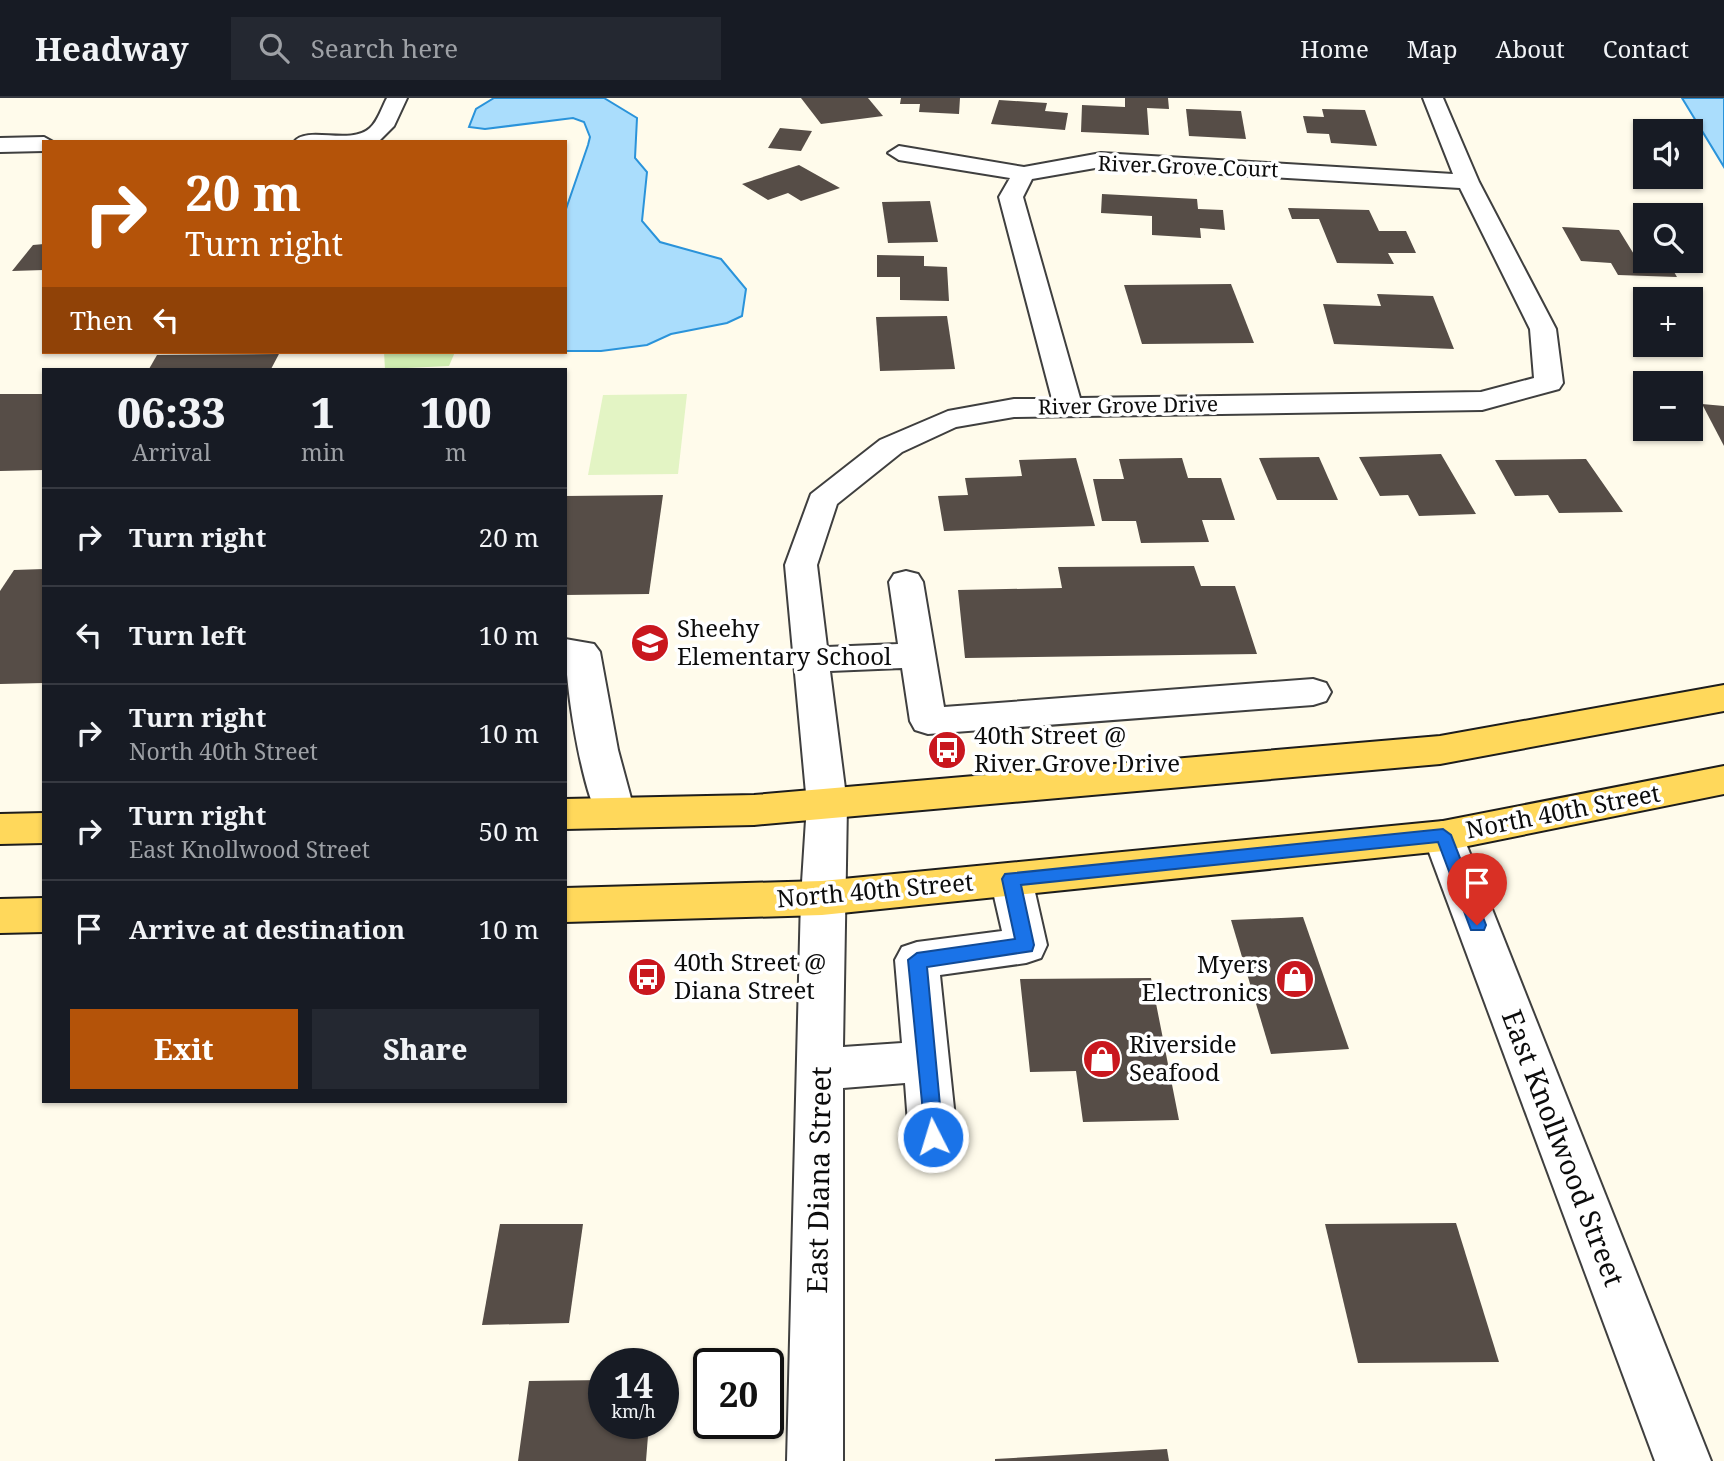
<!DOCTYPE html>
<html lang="en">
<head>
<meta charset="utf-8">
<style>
  body { margin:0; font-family:"Noto Serif",serif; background:#242831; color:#f1f3f6; height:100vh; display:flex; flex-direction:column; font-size:26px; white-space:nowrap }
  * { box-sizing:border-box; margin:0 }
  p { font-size:23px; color:#9ea1a6 }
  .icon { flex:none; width:38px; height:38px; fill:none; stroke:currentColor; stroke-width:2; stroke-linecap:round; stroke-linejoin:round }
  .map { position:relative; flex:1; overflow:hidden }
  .sheet { position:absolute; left:42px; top:270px; width:525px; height:735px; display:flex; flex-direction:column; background:#171b24; border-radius:0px; box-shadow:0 2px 5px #0004 }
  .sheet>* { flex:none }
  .banner { position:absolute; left:42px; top:42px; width:525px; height:214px; border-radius:0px; box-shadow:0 2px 5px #0004; background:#b45309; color:#fff; overflow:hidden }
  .tools { position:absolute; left:1633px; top:21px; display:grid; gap:14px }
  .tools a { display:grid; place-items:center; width:70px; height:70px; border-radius:0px; background:#171b24; box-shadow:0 2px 5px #0004; font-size:35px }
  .speed { position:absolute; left:588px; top:1250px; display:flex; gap:14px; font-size:35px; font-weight:700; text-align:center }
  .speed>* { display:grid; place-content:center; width:91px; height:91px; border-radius:50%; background:#171b24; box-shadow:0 2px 5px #0004; line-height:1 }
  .speed small { font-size:18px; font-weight:400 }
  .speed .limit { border:4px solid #111; border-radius:10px; background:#fff; color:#111 }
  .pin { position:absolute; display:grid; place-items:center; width:60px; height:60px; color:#fff; margin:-72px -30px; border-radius:50% 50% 50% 0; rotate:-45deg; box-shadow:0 0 7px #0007 }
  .pin .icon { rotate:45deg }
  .me { position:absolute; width:77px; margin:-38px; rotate:355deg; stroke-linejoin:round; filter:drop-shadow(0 0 5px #0008) }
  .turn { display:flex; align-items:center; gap:24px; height:147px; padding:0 28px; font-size:32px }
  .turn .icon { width:91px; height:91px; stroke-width:2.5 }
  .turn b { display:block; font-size:49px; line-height:60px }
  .then { display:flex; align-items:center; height:66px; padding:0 28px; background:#0003; gap:14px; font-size:26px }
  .eta { display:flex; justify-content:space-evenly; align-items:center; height:119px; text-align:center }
  .eta b { font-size:42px; font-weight:800; line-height:49px }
  .primary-button { display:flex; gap:14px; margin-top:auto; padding:14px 28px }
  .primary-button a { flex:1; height:80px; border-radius:0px; background:#b45309; color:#fff; font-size:28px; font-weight:800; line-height:80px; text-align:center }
  .primary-button a+a { background:#242831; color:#f1f3f6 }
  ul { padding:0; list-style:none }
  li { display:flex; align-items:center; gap:21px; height:98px; padding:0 28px; border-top:2px solid #363941 }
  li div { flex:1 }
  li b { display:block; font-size:26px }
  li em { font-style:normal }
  header { display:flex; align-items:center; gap:42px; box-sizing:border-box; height:98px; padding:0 35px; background:#171b24; border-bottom:2px solid #363941 }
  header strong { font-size:33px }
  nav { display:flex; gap:38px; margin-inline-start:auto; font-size:24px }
  .search { width:490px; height:63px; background:#242831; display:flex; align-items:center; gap:18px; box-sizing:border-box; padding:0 24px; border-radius:0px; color:#9ea1a6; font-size:26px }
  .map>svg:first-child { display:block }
</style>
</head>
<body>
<header>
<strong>Headway</strong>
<div class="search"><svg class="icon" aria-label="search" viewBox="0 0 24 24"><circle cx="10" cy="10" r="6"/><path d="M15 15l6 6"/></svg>Search here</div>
<nav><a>Home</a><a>Map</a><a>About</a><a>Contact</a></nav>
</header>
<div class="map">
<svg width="1724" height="1363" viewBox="0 0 1724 1363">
  <rect width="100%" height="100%" fill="#fffbeb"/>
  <!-- green -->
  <polygon fill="#d0edb1" points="384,254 455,254 449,268 385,271"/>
  <!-- pitch -->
  <polygon fill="#e3f4c4" points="687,296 678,376 588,377 603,297"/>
  <!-- water -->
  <g fill="#aaddfc" stroke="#2a93da" stroke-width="2">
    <polygon points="494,0 604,0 637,20 635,60 647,74 642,123 660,144 721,161 746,191 742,218 727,225 671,236 647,247 601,253 565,253 565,114 588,47 590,39 584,24 573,20 485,31 469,29 476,11"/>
    <polygon points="1682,0 1724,0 1724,69"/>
  </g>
  <!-- building -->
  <g fill="#564d47">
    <polygon points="801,0 868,0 883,18 821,26"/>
    <polygon points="901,0 960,0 959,16 919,14 920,6 900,6"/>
    <polygon points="1125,0 1168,0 1169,11 1147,10 1149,37 1081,34 1082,7 1125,9"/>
    <polygon points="999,2 1047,5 1045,13 1068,15 1065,32 991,26"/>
    <polygon points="1186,11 1241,13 1246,41 1189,38"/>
    <polygon points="1322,11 1365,12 1377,48 1331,45 1329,36 1307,35 1303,18 1324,19"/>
    <polygon points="780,30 812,33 801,53 768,50"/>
    <polygon points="799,67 840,90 801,103 788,95 768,102 742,86"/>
    <polygon points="1102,96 1197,101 1198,111 1223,112 1225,132 1200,130 1201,140 1152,137 1152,118 1101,115"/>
    <polygon points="930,103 938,144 888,145 882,104"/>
    <polygon points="1288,110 1369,112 1379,133 1406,133 1416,155 1388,155 1394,166 1337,165 1319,121 1292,121"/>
    <polygon points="1562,129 1619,132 1640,166 1670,167 1677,179 1618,177 1611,165 1581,163"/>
    <polygon points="44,146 44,172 12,173 33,147"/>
    <polygon points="877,157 924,158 924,168 947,169 949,203 900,202 900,179 877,179"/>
    <polygon points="1231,186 1254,245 1142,246 1124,187"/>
    <polygon points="1377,196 1433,198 1454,251 1334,246 1323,206 1381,208"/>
    <polygon points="947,218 955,271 880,273 876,219"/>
    <polygon points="279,256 271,271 149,271 157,257"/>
    <polygon points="0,296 44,296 44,372 0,373"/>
    <polygon points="1702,306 1724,308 1724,348"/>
    <polygon points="1441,356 1476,416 1419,418 1408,397 1380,398 1359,359"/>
    <polygon points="1319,359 1338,402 1277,402 1259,360"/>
    <polygon points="1076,360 1095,428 944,433 938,398 968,397 965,380 1022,378 1019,362"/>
    <polygon points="1182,360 1188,380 1221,380 1235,422 1202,422 1209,444 1141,445 1136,423 1102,423 1093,381 1124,381 1119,361"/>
    <polygon points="1586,361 1623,414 1559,415 1548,397 1515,398 1495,362"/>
    <polygon points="663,397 649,496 565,497 565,398"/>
    <polygon points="1194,468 1201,488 1235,488 1257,556 965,560 958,492 1062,490 1058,469"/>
    <polygon points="44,471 44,585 0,586 0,493 14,472"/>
    <polygon points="1303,819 1349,951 1271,956 1231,822"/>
    <polygon points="1151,880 1179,1022 1083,1024 1076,973 1030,974 1020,881"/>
    <polygon points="1456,1125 1499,1264 1358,1265 1325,1126"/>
    <polygon points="500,1126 583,1126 569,1225 482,1227"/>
    <polygon points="604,1282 604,1325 649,1325 646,1363 518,1363 529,1283"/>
    <polygon points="1167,1351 1169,1363 995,1363 995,1361"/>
  </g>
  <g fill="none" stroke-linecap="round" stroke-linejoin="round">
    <defs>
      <g id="minor">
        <path d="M 387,0 L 407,0 L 394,28 L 378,44 L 294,44 C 307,27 350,48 370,30 C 378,23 382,9 387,0 Z"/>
        <path d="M 1423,0 L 1443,0 L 1479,84 L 1556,231 L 1563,285 L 1559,291 L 1482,312 L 1014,319 L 956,329 L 902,354 L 837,406 L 817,467 L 827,549 L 898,546 L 889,484 L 894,476 L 906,473 L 918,476 L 923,484 L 944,609 L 1313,581 L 1326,585 L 1331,594 L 1326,603 L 1313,607 L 928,636 L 915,632 L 910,623 L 902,570 L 830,573 L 847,706 L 843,949 L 902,945 L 895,862 L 902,849 L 917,844 L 1002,833 L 990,781 L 996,769 L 1011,765 L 1026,769 L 1032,781 L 1047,847 L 1041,860 L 1026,865 L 940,877 L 957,1039 L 950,1055 L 933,1061 L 916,1055 L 909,1039 L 905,985 L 843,990 L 843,1363 L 787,1363 L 801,800 L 807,706 L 785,467 L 811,396 L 880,342 L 948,313 L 1014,301 L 1052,301 L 999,99 L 1010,80 L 899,62 L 888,55 L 899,48 L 1024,69 L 1101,55 L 1453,76 ZM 1101,69 L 1460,90 L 1530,231 L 1534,280 L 1481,294 L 1080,300 L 1023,99 L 1032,81 Z"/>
        <polygon points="44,39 53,44 44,44 44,53 0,54 0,40"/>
        <path d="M 565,541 L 594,546 L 600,554 L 618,652 L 635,715 L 629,726 L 615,730 L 601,726 C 580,687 565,585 565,541 Z"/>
        <polygon points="1443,723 1457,727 1463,738 1711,1363 1655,1363 1423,738 1429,727"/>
      </g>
      <g id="major">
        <polygon points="1724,587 1724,613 1440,666 754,727 565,731 565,701 754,697 1440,638"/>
        <polygon points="1724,668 1724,696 1443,753 822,817 565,824 565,790 822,783 1443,723"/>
        <polygon points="44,715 44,745 0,746 0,716"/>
        <polygon points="44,800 44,834 0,835 0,801"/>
      </g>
    </defs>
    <!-- minor casing -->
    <use href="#minor" stroke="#3f3f3f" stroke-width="4"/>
    <!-- major casing -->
    <use href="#major" stroke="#1d1d1d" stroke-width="4"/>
    <!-- minor -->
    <use href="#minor" fill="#fff" fill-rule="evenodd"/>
    <!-- major -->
    <use href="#major" fill="#ffd85b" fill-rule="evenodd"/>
  </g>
  <!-- route -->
  <polygon fill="#1a73e8" stroke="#114b97" stroke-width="2" points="1443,731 1451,737 1486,827 1484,832 1471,832 1438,744 1021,787 1034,847 1032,853 927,869 943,1039 940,1045 933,1048 926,1045 908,862 917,855 1015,841 1002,781 1005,776"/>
  <!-- icons -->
  <defs>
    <symbol id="school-disc" viewBox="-11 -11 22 22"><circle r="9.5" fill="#c9171e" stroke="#fff"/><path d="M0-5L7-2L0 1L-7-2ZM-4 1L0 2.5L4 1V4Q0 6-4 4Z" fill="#fff"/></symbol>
    <symbol id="bus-disc" viewBox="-11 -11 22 22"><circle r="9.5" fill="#c9171e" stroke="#fff"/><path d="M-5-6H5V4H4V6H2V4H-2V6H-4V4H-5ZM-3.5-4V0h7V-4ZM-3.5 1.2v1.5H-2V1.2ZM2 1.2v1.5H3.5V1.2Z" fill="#fff"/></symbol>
    <symbol id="shop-disc" viewBox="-11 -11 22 22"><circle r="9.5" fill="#c9171e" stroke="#fff"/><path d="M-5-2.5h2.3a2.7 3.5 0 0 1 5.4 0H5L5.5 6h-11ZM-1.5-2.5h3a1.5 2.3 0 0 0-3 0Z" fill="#fff"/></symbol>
  </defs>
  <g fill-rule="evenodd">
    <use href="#school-disc" x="628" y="523" width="44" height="44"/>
    <use href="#bus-disc" x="925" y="630" width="44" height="44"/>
    <use href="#bus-disc" x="625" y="857" width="44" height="44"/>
    <use href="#shop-disc" x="1273" y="859" width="44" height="44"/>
    <use href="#shop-disc" x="1080" y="939" width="44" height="44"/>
  </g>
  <g text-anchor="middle" stroke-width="7" stroke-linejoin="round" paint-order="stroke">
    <!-- far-street labels -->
    <g font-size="21" fill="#0c0c0c" stroke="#fff">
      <text transform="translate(1188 69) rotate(2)" y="7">River Grove Court</text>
      <text transform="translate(1128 308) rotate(-1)" y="7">River Grove Drive</text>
    </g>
    <!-- poi labels -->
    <g font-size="24" fill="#0c0c0c" stroke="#fff" text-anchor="start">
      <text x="677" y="539">Sheehy<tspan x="677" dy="28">Elementary School</tspan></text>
      <text x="974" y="646">40th Street @<tspan x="974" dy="28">River Grove Drive</tspan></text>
      <text x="674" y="873">40th Street @<tspan x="674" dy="28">Diana Street</tspan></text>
      <text x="1268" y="875" text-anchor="end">Myers<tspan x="1268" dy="28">Electronics</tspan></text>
      <text x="1129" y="955">Riverside<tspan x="1129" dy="28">Seafood</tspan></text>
    </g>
    <!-- street labels -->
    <g font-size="24" fill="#0c0c0c" stroke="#fff">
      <text transform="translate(1563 714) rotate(-11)" y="8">North 40th Street</text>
      <text transform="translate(875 793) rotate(-5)" y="8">North 40th Street</text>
    </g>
    <!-- near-street labels -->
    <g font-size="28" fill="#0c0c0c" stroke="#fff">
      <text transform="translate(1563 1050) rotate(69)" y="10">East Knollwood Street</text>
      <text transform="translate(819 1082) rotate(-89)" y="10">East Diana Street</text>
    </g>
  </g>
</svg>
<div class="tools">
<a><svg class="icon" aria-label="sound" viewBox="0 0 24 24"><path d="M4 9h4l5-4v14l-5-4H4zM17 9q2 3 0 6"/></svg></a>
<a><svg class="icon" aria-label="search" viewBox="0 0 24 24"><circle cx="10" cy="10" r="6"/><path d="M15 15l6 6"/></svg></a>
<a>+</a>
<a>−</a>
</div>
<div class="speed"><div>14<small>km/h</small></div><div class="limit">20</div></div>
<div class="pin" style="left:1477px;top:827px;background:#d93025"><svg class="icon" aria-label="arrive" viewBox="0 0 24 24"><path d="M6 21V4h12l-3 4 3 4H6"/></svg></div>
<svg class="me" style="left:933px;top:1039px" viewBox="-20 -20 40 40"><circle r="17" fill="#1a73e8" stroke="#fff" stroke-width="3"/><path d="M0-11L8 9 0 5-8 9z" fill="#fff"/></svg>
<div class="banner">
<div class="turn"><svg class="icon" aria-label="right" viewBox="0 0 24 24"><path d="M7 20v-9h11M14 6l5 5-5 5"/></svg><div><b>20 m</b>Turn right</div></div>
<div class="then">Then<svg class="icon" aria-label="left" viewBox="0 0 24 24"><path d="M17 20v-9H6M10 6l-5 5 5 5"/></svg></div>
</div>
<section class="sheet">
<div class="eta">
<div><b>06:33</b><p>Arrival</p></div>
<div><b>1</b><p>min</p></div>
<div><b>100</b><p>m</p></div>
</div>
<ul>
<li><svg class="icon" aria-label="right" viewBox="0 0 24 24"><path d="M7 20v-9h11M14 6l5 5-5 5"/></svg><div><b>Turn right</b></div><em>20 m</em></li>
<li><svg class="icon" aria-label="left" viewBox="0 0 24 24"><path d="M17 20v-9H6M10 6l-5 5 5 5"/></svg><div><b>Turn left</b></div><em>10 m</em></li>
<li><svg class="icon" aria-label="right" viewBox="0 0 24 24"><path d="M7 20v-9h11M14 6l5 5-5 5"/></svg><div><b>Turn right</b><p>North 40th Street</p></div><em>10 m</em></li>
<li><svg class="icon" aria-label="right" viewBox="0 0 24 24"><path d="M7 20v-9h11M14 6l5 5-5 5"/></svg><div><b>Turn right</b><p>East Knollwood Street</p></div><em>50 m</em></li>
<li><svg class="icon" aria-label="arrive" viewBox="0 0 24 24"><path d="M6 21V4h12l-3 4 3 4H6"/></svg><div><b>Arrive at destination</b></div><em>10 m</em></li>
</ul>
<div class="primary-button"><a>Exit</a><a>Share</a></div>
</section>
</div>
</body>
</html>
